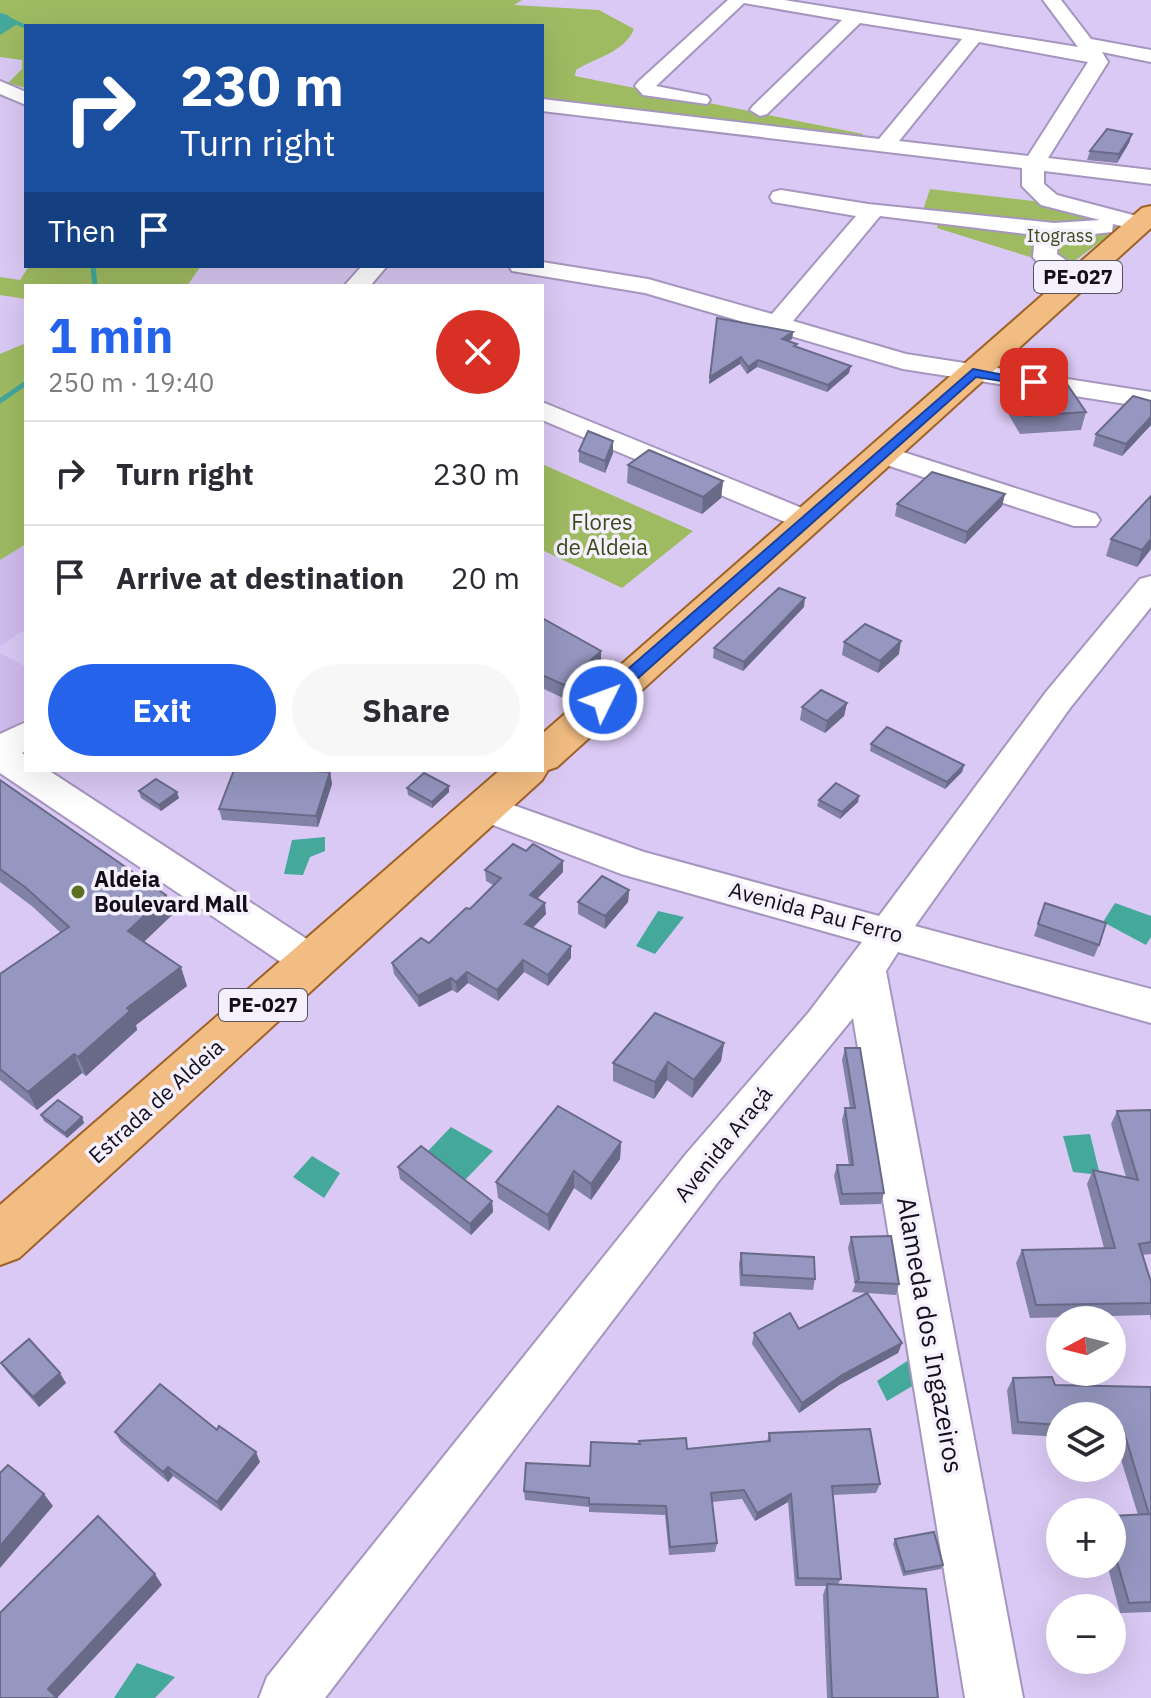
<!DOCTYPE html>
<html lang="en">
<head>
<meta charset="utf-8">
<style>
  body { margin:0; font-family:"IBM Plex Sans",sans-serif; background:#f7f7f7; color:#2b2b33; height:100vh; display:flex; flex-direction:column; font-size:30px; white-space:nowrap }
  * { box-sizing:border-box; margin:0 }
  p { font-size:26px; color:#7c7c81 }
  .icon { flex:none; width:44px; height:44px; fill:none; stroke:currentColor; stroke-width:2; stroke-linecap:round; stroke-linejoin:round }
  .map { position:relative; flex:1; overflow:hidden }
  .drawer { position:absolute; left:24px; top:284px; width:520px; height:488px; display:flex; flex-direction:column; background:#fff; border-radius:0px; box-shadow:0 8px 32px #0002 }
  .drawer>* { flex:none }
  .guide { position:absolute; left:24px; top:24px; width:520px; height:244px; border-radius:0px; box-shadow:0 8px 32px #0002; background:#1a4fa0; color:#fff; overflow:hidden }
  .needle { width:52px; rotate:263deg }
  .fabs { position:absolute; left:1046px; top:1306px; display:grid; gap:16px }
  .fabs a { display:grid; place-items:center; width:80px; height:80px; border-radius:50%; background:#fff; box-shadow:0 8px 32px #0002; font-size:40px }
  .pin { position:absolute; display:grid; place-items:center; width:68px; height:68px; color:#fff; margin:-34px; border-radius:16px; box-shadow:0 4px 12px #0006 }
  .me { position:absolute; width:88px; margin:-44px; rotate:48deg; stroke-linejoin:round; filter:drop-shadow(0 0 6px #0008) }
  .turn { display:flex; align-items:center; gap:28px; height:168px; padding:0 24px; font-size:36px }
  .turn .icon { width:104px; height:104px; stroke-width:2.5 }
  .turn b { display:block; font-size:56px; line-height:68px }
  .then { display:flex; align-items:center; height:76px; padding:0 24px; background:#0003; gap:16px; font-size:30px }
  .round { display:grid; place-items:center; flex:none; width:84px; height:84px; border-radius:42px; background:#f7f7f7 }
  .head { display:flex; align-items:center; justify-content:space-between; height:136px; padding:0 24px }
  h1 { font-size:48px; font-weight:800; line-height:60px; color:#2563eb }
  .button { display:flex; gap:16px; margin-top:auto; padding:16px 24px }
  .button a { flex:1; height:92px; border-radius:48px; background:#2563eb; color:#fff; font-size:32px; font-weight:800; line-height:92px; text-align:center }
  .button a+a { background:#f7f7f7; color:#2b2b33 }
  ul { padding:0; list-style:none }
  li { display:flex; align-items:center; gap:24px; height:104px; padding:0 24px; border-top:2px solid #e1e1e2 }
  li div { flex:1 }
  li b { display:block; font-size:30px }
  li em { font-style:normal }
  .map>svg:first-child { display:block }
</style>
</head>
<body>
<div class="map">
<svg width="1151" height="1698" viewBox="0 0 1151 1698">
  <rect width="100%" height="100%" fill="#dac9f4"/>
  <!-- built -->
  <g fill="#d0bced">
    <polygon points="0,484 26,497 26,629 0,646"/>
    <polygon points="0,653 26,667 26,718 0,735"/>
  </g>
  <!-- green -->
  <g fill="#9fbb62">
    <path d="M 0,0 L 522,0 L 514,5 L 599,10 L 634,29 C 624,53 596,57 576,70 L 575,76 L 863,134 L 860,138 L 542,99 L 542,26 L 26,26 L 26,88 L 8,83 L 22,69 L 22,60 L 0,57 Z"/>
    <polygon points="930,189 1042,202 1124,224 1065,268 937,228 938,218 923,210"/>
    <polygon points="29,266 201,266 187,286 26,286 26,299 0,295 0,277 20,280"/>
    <polygon points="26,343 26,544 0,560 0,354"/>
    <polygon points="542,464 693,531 622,588 542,550"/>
  </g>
  <!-- water -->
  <g fill="#44a89b">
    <polygon points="325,837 325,851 310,857 303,875 284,874 292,840"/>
    <polygon points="1115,903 1151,916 1151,937 1146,945 1103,922"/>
    <polygon points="658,911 684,917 655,954 636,946"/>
    <polygon points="451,1127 493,1151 464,1181 427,1152"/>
    <polygon points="1090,1134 1100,1175 1073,1172 1063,1136"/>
    <polygon points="312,1156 340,1173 324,1198 293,1177"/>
    <polygon points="910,1359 926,1378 887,1401 877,1381"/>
    <polygon points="137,1663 175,1677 155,1698 114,1698"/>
  </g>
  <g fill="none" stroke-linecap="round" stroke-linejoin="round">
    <!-- stream-far1 -->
    <polyline stroke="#44a89b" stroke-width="4" points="0,15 26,27"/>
    <!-- stream -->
    <g stroke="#44a89b" stroke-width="5">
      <polyline points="93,266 95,286"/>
      <polyline points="0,401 26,383"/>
    </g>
    <!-- river -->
    <polygon fill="#44a89b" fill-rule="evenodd" points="0,13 8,15 16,25 0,35"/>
    <defs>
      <g id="minor">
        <path d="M 728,0 L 784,0 L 1078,47 L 1043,0 L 1061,0 L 1091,39 L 1151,50 L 1151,62 L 1102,52 L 1108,62 L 1048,158 L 1151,170 L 1151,184 L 1044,171 L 1044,184 L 1057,195 L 1148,219 L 1151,223 L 1148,229 L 1140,231 L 1113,224 L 1112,232 L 1058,238 L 1057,254 L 1090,277 L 1087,282 L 1069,282 L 1037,262 L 1033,257 L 1035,235 L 880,216 L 793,321 L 906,354 L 1151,392 L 1151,408 L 903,369 L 645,293 L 512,271 L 509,266 L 542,266 L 542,262 L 648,279 L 772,314 L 856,216 L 773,202 L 770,197 L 773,192 L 781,190 L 868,204 L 1054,223 L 1100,220 L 1041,205 L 1022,186 L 1022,168 L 542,111 L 542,99 L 879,139 L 962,39 L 860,23 L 767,114 L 760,116 L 750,110 L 753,106 L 842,20 L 744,3 L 656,86 L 707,96 L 710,100 L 707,104 L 643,95 L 635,86 L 638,82 ZM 979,42 L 1088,62 L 1028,156 L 899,141 Z"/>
        <polygon points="0,81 26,92 26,105 0,94"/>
        <polygon points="362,266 387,266 370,286 344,286"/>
        <polygon points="542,402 819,515 823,521 819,527 797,527 542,420"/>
        <polygon points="881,445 1096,514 1100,520 1096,526 1074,526 871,460 867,454 871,448"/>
        <polygon points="1151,576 1151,607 1070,708 915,926 1151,989 1151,1023 898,952 886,971 1023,1698 965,1698 853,1018 718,1182 325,1698 259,1698 267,1677 686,1154 809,1012 862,942 621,874 472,817 466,808 472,799 485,795 644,852 879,916 1046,692 1140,579"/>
        <polygon points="26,722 26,751 22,753 26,756 26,770 48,770 325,951 331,962 325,973 311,978 297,973 0,773 0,734"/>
      </g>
      <polygon id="major" points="1151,206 1151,228 557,767 548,770 542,780 19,1258 0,1265 0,1205 500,770 542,770 542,734 1142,208"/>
    </defs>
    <!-- minor casing -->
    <use href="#minor" stroke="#a695be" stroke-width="4"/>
    <!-- major casing -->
    <use href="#major" stroke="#9f6328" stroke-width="4"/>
    <!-- minor -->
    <use href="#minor" fill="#fff" fill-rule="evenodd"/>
    <!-- major -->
    <use href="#major" fill="#f2bd82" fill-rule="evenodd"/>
  </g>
  <!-- wall -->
  <g fill="#8182a6">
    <polygon points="1132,134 1129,143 1117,163 1087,160 1090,151"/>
    <polygon points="717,318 793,332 792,339 789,341 796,347 849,373 827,392 757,367 747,374 740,364 709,384"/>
    <polygon points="1007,388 1086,412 1081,430 1020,434 1003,405"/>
    <polygon points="1151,401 1151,425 1122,456 1093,446 1096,434"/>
    <polygon points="613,441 613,453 605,473 579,462 579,451"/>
    <polygon points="628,465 723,481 721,498 702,514 627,483"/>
    <polygon points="1005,494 1002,506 965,544 895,516 897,504"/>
    <polygon points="1151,496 1151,549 1137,567 1106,556 1111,539"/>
    <polygon points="804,607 743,671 713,658 714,648"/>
    <polygon points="542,618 601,651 601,665 565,699 542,688"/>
    <polygon points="844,642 899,654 878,673 842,655"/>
    <polygon points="847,703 844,716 825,733 800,720 802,707"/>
    <polygon points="871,744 964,765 962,772 945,789 870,751"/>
    <polygon points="330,772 332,784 318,827 222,820 219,809"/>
    <polygon points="0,780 172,915 144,942 187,986 136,1025 137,1030 86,1076 82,1073 37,1110 0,1080 0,974 61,933 33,907 0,882"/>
    <polygon points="449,786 449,792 432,808 408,795 407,788"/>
    <polygon points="139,791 179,798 161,811 141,798"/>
    <polygon points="859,796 858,802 840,819 817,806 819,800"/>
    <polygon points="485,870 563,872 537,899 546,914 533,928 571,958 548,986 524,972 498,1001 468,983 457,993 452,990 419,1007 394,974 392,963 429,943 470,909 493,885 486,881"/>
    <polygon points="629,890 628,902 605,929 578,914 578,902"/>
    <polygon points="1045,903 1099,945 1094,957 1034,936"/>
    <polygon points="724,1043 721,1061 692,1098 667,1080 654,1099 613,1081 613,1063"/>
    <polygon points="845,1048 884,1193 881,1204 840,1205 834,1176 837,1165 849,1165 842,1120 845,1108 850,1108 842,1060"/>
    <polygon points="1151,1110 1151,1254 1142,1255 1151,1282 1151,1321 1150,1315 1030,1318 1016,1263 1022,1250 1104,1248 1087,1184 1093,1170 1126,1177 1111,1124 1117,1111"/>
    <polygon points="41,1115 82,1117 84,1123 67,1138 44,1121"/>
    <polygon points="621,1142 620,1159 591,1200 574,1188 549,1231 498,1198 496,1182"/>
    <polygon points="398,1167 492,1201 493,1212 471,1235 400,1179"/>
    <polygon points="851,1237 899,1284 896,1295 867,1293 902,1343 898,1353 839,1385 799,1413 752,1344 754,1333 799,1329 867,1293 852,1292 855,1285 848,1248"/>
    <polygon points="741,1253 815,1279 813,1290 740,1286 739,1264"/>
    <polygon points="1,1363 66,1383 39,1407 8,1373"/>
    <polygon points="1013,1378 1055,1385 1151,1387 1151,1612 1120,1613 1107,1564 1112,1564 1112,1516 1138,1515 1115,1440 1112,1440 1112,1416 1060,1416 1060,1437 1012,1434 1007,1390"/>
    <polygon points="217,1430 260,1462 221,1511 173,1476 168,1482 121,1442 115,1432"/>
    <polygon points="769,1433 880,1484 876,1493 833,1495 841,1579 838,1584 938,1698 827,1698 823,1595 826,1586 795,1586 788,1502 755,1521 742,1499 712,1502 717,1543 715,1552 669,1555 665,1515 589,1512 589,1507 525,1500 524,1491 590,1466 687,1449 767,1442"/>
    <polygon points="895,1539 943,1565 941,1569 903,1576 893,1544"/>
  </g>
  <!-- shaded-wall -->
  <g fill="#696a87">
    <polygon points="1132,134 1129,143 1117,163 1119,154"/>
    <polygon points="793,332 792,339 781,346 782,339"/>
    <polygon points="741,357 740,364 709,384 710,377"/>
    <polygon points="758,360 757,367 747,374 748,367"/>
    <polygon points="851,366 849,373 827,392 828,385"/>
    <polygon points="1151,417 1151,425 1122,456 1126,444"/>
    <polygon points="613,441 613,453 605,473 605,461"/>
    <polygon points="723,481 721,498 702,514 703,497"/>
    <polygon points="1005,494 1002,506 965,544 967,532"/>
    <polygon points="1151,539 1151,549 1137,567 1142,550"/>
    <polygon points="805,598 804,607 743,671 744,662"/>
    <polygon points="901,641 899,654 878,673 880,661"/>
    <polygon points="601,651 601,665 565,699 564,685"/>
    <polygon points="847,703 844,716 825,733 827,721"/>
    <polygon points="964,765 962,772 945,789 947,782"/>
    <polygon points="330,772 332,784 318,827 316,816"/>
    <polygon points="449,786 449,792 432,808 432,802"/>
    <polygon points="177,792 179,798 161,811 159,805"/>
    <polygon points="859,796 858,802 840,819 842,812"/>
    <polygon points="563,861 563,872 530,906 530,895"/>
    <polygon points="629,890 628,902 605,929 605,916"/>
    <polygon points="166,895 172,915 135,950 128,931"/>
    <polygon points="545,903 546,914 525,935 525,924"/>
    <polygon points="571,946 571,958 548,986 548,975"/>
    <polygon points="523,960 524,972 498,1001 497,990"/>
    <polygon points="181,967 187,986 136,1025 137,1030 86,1076 78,1057 127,1008"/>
    <polygon points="467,972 468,983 457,993 456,982"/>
    <polygon points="451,978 452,990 419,1007 418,996"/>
    <polygon points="724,1043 721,1061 692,1098 694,1080"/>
    <polygon points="74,1054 82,1073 37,1110 28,1092"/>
    <polygon points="668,1062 667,1080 654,1099 655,1082"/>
    <polygon points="82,1117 84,1123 67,1138 65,1133"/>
    <polygon points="621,1142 620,1159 591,1200 591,1184"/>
    <polygon points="574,1171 574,1188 549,1231 548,1215"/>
    <polygon points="492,1201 493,1212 471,1235 470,1224"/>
    <polygon points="902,1343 898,1353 839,1385 799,1413 802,1403 842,1375"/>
    <polygon points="60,1373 66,1383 39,1407 33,1397"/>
    <polygon points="256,1452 260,1462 221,1511 217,1502"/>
    <polygon points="168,1467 173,1476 168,1482 163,1472"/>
    <polygon points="44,1494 53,1506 0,1568 0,1546"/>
    <polygon points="791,1494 788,1502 755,1521 757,1513"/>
    <polygon points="155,1574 162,1585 57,1698 48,1689"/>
  </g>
  <!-- building -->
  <g fill="#9697c1" stroke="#696a87" stroke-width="2">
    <polygon points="1107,129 1132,134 1119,154 1090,151"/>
    <polygon points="717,318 793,332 782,339 797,344 794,346 851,366 828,385 758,360 748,367 741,357 710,377"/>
    <polygon points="1067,384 1086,412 1025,416 1007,388"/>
    <polygon points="1133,396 1151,401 1151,417 1126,444 1096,434"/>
    <polygon points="588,431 613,441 605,461 579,451"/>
    <polygon points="649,450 723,481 703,497 628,465"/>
    <polygon points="932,472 1005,494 967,532 897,504"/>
    <polygon points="1151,496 1151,539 1142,550 1111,539"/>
    <polygon points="779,588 805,598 744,662 714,648"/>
    <polygon points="542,618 601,651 564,685 542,675"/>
    <polygon points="865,624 901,641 880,661 844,642"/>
    <polygon points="821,690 847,703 827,721 802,707"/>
    <polygon points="887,727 964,765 947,782 871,744"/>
    <polygon points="234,770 298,770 330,772 316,816 219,809"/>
    <polygon points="424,773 449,786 432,802 407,788"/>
    <polygon points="156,779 177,792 159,805 139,791"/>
    <polygon points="0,780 166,895 128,931 181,967 127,1008 130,1011 78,1057 74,1054 28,1092 0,1069 0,974 69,927 25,887 0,869"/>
    <polygon points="836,783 859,796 842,812 819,800"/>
    <polygon points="513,844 526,851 533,844 563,861 530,895 545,903 525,924 571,946 548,975 523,960 497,990 467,972 456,982 451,978 418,996 392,963 421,938 429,943 466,908 470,909 501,878 485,870"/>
    <polygon points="602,876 629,890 605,916 578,902"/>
    <polygon points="1045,903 1106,923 1099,945 1038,924"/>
    <polygon points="655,1013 724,1043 694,1080 668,1062 655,1082 613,1063"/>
    <polygon points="845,1048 860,1048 884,1193 842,1194 837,1165 853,1165 845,1108 855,1108"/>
    <polygon points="58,1100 82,1117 65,1133 41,1115"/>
    <polygon points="558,1106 621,1142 591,1184 574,1171 548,1215 496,1182"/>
    <polygon points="1151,1110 1151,1242 1139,1244 1151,1282 1151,1303 1036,1305 1022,1250 1115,1248 1093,1170 1138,1180 1117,1111"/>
    <polygon points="421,1146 492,1201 470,1224 398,1167"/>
    <polygon points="891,1236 899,1284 856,1282 859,1279 851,1237"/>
    <polygon points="741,1253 814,1257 815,1279 742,1275"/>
    <polygon points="867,1293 902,1343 842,1375 802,1403 754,1333 790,1313 799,1329"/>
    <polygon points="29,1339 60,1373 33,1397 1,1363"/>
    <polygon points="1052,1377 1055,1385 1151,1387 1151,1602 1129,1603 1112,1544 1112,1516 1149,1514 1123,1429 1112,1428 1112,1416 1060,1416 1060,1425 1018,1422 1013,1378"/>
    <polygon points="160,1384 217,1430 219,1426 256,1452 217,1502 168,1467 163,1472 115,1432"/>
    <polygon points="870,1429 880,1484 832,1486 841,1579 798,1578 791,1494 757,1513 744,1490 711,1493 717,1543 670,1547 666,1506 589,1504 589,1498 524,1491 526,1463 590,1466 591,1442 640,1444 639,1441 686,1438 687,1449 770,1441 769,1433"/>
    <polygon points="8,1465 44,1494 0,1546 0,1473"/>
    <polygon points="98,1516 155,1574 48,1689 57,1698 0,1698 0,1613"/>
    <polygon points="934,1532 943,1565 905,1572 895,1539"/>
    <polygon points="827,1584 926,1589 938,1698 832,1698"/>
  </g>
  <!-- route -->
  <polygon fill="#2563eb" stroke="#184099" stroke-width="2" points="973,369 1040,382 1034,386 976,377 609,704 597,704 597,696"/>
  <!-- markers -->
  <circle fill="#5a7020" stroke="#f5f0fd" stroke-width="3" cx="78" cy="892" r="8"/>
  <g text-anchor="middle" stroke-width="7" stroke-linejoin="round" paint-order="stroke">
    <!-- far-park labels -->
    <g font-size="18" fill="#3c4a18" stroke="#f5f0fd">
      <text x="1060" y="242">Itograss</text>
    </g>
    <!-- shield labels -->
    <g fill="#f5f0fd" stroke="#585260" stroke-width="2">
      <rect x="1034" y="261" width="88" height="32" rx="6"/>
      <rect x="219" y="989" width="88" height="32" rx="6"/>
    </g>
    <g font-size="20" font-weight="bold" fill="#140e1c">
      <text x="1078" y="284">PE-027</text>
      <text x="263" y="1012">PE-027</text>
    </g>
    <!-- park labels -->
    <g font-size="22" fill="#3c4a18" stroke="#f5f0fd">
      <text x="602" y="530">Flores<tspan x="602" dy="25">de Aldeia</tspan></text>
    </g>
    <!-- poi labels -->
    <g font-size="22" font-weight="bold" fill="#140e1c" stroke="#f5f0fd" text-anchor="start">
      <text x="94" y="887">Aldeia<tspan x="94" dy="25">Boulevard Mall</tspan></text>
    </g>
    <!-- street labels -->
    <g font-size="22" fill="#140e1c" stroke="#f5f0fd">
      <text transform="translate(816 912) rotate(15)" y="8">Avenida Pau Ferro</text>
      <text transform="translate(156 1101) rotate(-42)" y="8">Estrada de Aldeia</text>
      <text transform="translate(723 1144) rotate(-51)" y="8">Avenida Araçá</text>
    </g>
    <!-- near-street labels -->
    <g font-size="26" fill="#140e1c" stroke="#f5f0fd">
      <text transform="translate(930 1335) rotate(80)" y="9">Alameda dos Ingazeiros</text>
    </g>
  </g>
</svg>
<div class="fabs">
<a><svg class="needle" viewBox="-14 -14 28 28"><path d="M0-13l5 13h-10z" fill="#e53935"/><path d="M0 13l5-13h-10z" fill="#7c7c81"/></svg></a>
<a><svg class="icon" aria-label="layers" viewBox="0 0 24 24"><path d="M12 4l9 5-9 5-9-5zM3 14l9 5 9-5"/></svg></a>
<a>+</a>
<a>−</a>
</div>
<div class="pin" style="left:1034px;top:382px;background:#d93025"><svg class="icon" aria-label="arrive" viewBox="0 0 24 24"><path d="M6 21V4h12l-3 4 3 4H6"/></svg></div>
<svg class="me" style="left:603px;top:700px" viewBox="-20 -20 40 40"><circle r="17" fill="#2563eb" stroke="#fff" stroke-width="3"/><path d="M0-11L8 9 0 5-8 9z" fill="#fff"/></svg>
<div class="guide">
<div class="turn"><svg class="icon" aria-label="right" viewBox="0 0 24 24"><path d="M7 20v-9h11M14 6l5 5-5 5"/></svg><div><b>230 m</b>Turn right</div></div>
<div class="then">Then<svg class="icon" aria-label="arrive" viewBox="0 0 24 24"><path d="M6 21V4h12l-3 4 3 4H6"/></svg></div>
</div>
<section class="drawer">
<div class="head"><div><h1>1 min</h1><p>250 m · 19:40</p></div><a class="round" style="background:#d93025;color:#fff"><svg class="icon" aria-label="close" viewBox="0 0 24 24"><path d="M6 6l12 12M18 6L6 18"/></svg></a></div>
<ul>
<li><svg class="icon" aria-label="right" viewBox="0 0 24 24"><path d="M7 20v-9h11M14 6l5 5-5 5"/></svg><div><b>Turn right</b></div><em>230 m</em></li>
<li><svg class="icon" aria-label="arrive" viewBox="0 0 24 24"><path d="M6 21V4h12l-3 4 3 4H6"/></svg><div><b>Arrive at destination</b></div><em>20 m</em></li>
</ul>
<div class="button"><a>Exit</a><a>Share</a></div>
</section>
</div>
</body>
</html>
